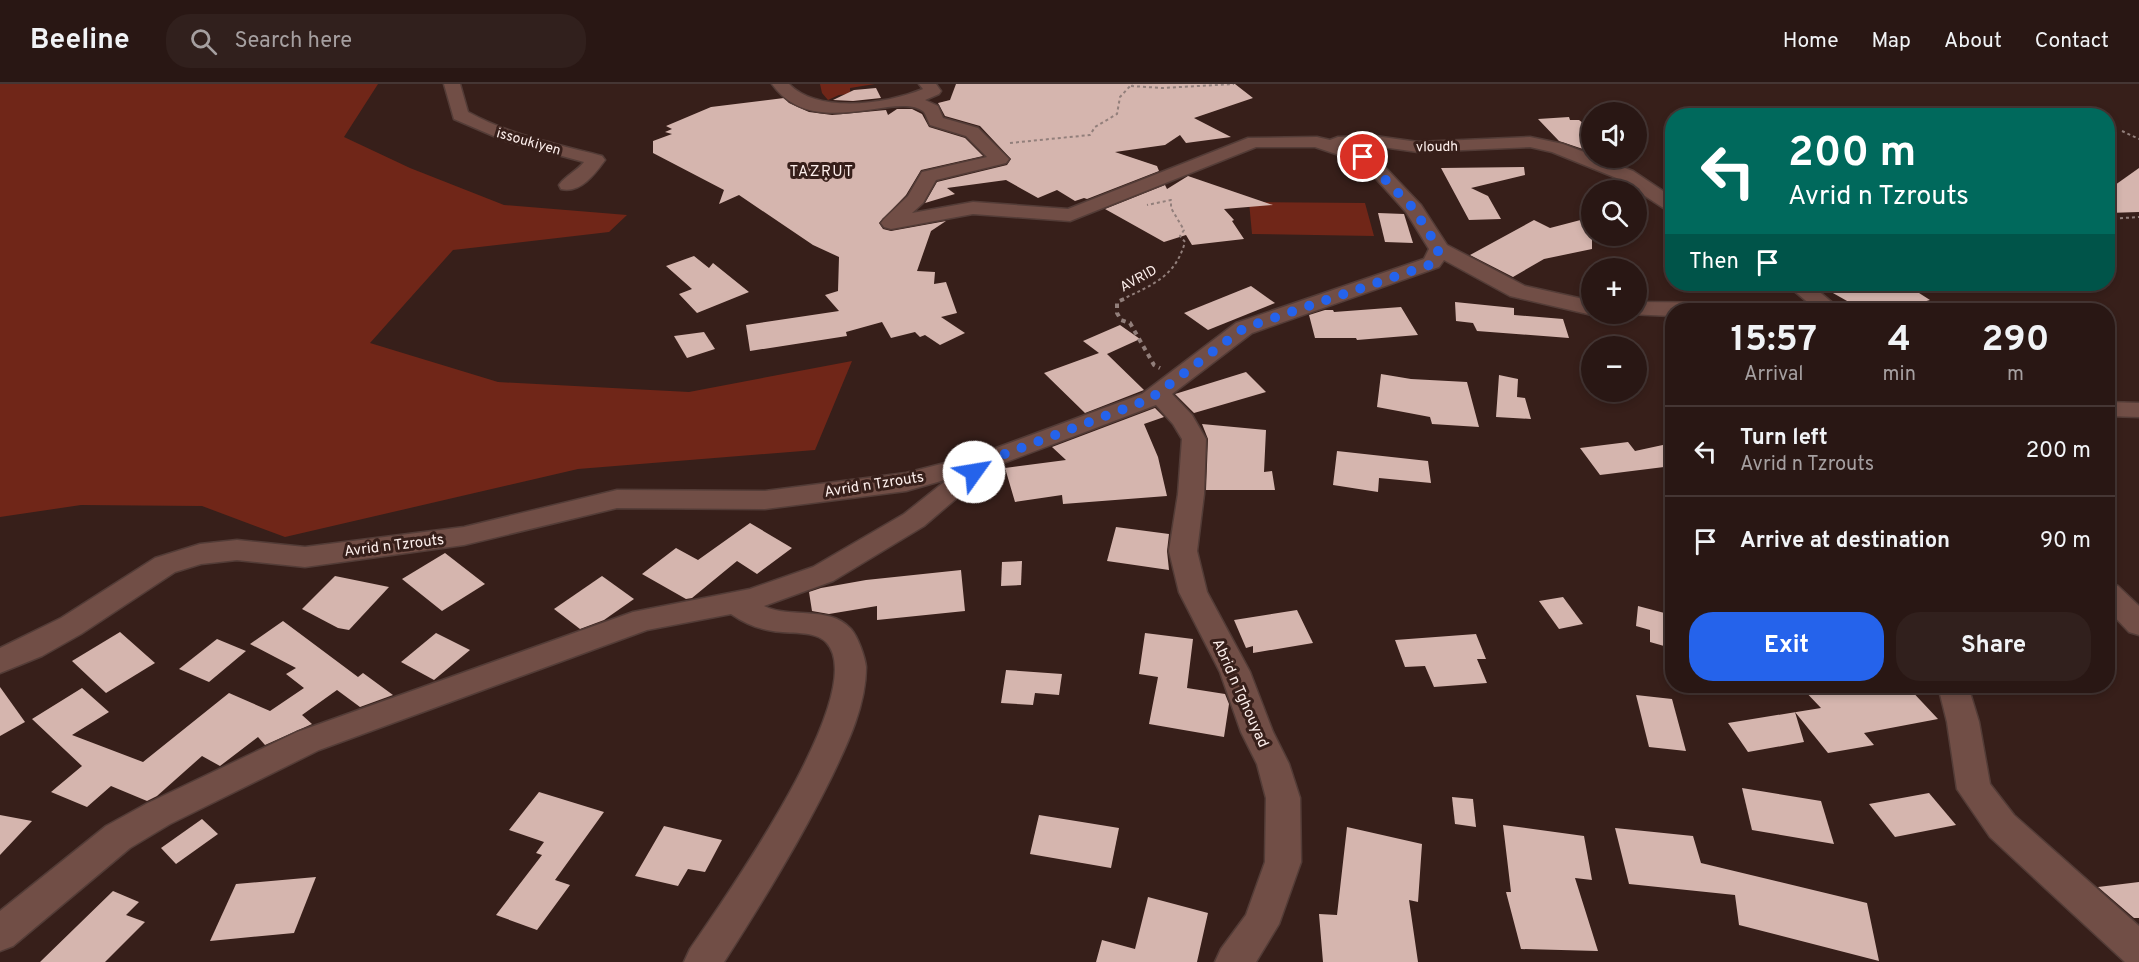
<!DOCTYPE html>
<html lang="en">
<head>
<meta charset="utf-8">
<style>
  body { margin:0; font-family:Overpass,sans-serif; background:#31201d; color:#f1f3f6; height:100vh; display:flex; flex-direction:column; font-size:22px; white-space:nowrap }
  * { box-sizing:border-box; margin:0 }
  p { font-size:20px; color:#a59fa0 }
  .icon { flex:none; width:33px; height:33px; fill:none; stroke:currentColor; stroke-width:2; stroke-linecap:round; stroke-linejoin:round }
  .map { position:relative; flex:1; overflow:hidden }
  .side { position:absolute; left:1665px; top:219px; width:450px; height:390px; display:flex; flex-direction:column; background:#291714; border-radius:24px; box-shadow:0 3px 9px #0003,0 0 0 2px #453634 }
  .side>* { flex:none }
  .guide { position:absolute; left:1665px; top:24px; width:450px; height:183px; border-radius:24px; box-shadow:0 3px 9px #0003,0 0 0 2px #453634; background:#00695c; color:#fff; overflow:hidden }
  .fabs { position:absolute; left:1581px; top:18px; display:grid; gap:12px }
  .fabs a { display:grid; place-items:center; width:66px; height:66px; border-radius:50%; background:#291714; box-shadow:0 3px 9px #0003,0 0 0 2px #453634; font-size:30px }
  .pin { position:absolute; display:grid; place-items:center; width:51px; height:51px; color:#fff; margin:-26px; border:3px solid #fff; border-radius:50%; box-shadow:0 2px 6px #0007 }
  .me { position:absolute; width:66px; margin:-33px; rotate:58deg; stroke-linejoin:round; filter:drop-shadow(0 0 4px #0008) }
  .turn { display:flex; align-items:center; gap:21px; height:126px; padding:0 24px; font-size:27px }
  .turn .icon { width:78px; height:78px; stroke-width:2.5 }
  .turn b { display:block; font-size:42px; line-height:51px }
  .then { display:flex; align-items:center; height:57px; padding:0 24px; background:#0003; gap:12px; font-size:22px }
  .eta { display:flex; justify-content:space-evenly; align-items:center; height:102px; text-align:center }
  .eta b { font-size:36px; font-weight:700; line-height:42px }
  .primary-button { display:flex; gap:12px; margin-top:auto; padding:12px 24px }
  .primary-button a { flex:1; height:69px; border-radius:24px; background:#2563eb; color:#fff; font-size:24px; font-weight:700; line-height:69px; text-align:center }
  .primary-button a+a { background:#31201d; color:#f1f3f6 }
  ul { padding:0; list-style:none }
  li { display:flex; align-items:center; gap:18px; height:90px; padding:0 24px; border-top:2px solid #453634 }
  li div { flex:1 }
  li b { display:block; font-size:22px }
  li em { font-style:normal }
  header { display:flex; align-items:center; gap:36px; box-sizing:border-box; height:84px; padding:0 30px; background:#291714; border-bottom:2px solid #453634 }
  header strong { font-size:28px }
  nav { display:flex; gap:33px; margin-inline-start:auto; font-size:21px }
  .search { width:420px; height:54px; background:#31201d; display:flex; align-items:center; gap:15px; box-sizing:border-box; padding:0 21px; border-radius:24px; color:#a59fa0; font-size:22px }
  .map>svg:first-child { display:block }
</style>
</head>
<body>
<header>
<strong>Beeline</strong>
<div class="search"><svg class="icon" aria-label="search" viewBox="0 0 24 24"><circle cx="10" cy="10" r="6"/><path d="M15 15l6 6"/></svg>Search here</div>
<nav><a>Home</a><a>Map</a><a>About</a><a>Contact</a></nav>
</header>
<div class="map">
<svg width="2139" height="878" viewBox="0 0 2139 878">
  <rect width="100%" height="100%" fill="#371f1a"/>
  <!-- green -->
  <g fill="#702618">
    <polygon points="0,0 378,0 344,53 410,84 504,121 627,131 609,148 453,166 370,259 498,298 689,308 852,277 815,366 578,385 285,453 202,422 81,421 0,433"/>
    <polygon points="820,0 875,0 850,4 850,10 839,11 828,16 822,9"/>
    <polygon points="1249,118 1365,119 1374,152 1252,150"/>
  </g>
  <!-- building -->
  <g fill="#d5b5ae">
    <polygon points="956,0 1235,0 1253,14 1194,34 1231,53 1186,59 1180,51 1165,61 1115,68 1157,82 1159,87 1087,115 1084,114 1075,117 1057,106 1038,114 1006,96 947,104 955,110 925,119 937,98 1007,81 1011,75 980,42 945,32 938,19 950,16"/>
    <polygon points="876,4 881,14 853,17 833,16 854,6"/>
    <polygon points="784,14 789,19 809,28 832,31 886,26 888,31 897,25 912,25 922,30 929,43 965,54 983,72 921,86 906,111 879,139 883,145 891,147 946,137 931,147 917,187 935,188 934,200 946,198 957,229 941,233 965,249 940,261 925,251 920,253 915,248 891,254 882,238 846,248 847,252 750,267 746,241 839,227 825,211 838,207 839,173 813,161 739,111 719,120 724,106 653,69 653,57 672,50 665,48 672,45 666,42 711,23"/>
    <polygon points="1569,33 1570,36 1579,36 1592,46 1592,68 1559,57 1538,35"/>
    <polygon points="1524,83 1525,91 1471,104 1488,112 1501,135 1469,136 1441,84"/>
    <polygon points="2139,84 2139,128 2108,129 2108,106"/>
    <polygon points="1188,92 1273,121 1224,125 1234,136 1232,137 1244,155 1192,161 1186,151 1164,158 1105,125 1165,101 1167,105"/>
    <polygon points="1378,129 1404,130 1413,159 1385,158"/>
    <polygon points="1592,133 1592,165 1544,175 1513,193 1470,171 1534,136 1550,144"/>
    <polygon points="694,172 709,184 713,179 749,208 697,229 679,210 692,205 666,182"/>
    <polygon points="1817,200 1905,200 1930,216 1923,218 1937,226 1863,226"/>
    <polygon points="1251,202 1275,219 1208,246 1184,229"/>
    <polygon points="1455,218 1514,224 1514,231 1563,235 1569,254 1477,247 1473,239 1456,237"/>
    <polygon points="1401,223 1418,251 1357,256 1356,254 1315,254 1309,231 1325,226 1333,226 1334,228"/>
    <polygon points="1120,241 1140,255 1107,270 1144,306 1085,329 1044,289 1099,269 1083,257"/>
    <polygon points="704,248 715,265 687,274 674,252"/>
    <polygon points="1246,288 1266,308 1194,329 1175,310"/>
    <polygon points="1381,290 1411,295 1467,298 1479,343 1432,340 1430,333 1377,323"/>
    <polygon points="1499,291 1518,295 1517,313 1525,314 1531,335 1496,333"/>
    <polygon points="1155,324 1164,333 1144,340 1158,373 1167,412 1063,420 1062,411 1015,418 1005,384 1066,376 1052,363"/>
    <polygon points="1202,340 1266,346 1264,388 1272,387 1275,406 1206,406 1208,355"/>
    <polygon points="1628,358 1635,367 1672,359 1672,382 1600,391 1580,364"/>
    <polygon points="1337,367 1428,377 1431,399 1379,394 1378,408 1333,401"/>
    <polygon points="750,439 792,464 757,490 737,477 692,514 686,515 642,490 676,464 698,476"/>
    <polygon points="1116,443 1169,450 1167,467 1169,486 1107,477"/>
    <polygon points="445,469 485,500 442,527 402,495"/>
    <polygon points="1022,477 1021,501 1001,502 1002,478"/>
    <polygon points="961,486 965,527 877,536 877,522 829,530 812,527 809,508 821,504 866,496"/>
    <polygon points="335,492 389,503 349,546 338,544 302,525"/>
    <polygon points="602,492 634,515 604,536 580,545 554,525"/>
    <polygon points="1563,513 1583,540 1559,545 1539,517"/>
    <polygon points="1638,522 1672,531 1671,564 1650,558 1650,546 1636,542"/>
    <polygon points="1297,526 1313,559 1253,569 1253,562 1246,564 1234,536"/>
    <polygon points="283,537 358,593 363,589 393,611 360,623 337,606 302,631 312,640 265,661 258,653 220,682 202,672 157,712 147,717 111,702 87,723 51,708 82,682 32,635 82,604 109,628 72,651 143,678 229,609 270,627 304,604 286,590 296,584 250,560"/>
    <polygon points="120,548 155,579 106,609 72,577"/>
    <polygon points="436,549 470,566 434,596 401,578"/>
    <polygon points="1145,549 1193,555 1187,604 1225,610 1229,620 1224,653 1149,640 1158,593 1139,590"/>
    <polygon points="1476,550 1486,575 1477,575 1487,599 1434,603 1425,582 1405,583 1395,556"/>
    <polygon points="217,555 246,567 209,598 179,585"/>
    <polygon points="1006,586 1062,590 1059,611 1035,609 1033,621 1001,619"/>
    <polygon points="1800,602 1877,602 1877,606 1907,602 1938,635 1864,649 1874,661 1828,669 1795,628 1804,658 1748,668 1728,639 1821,624"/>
    <polygon points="0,603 25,638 0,652"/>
    <polygon points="1636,611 1672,615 1686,667 1649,663"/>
    <polygon points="1742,704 1821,717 1834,760 1752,746"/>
    <polygon points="539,708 604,728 555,796 570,801 537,846 496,831 542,771 536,769 544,758 509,746"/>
    <polygon points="1929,709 1956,741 1895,753 1869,720"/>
    <polygon points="1452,713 1473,715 1476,743 1455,740"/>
    <polygon points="0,731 32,737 0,771"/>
    <polygon points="1039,731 1119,744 1111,784 1030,770"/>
    <polygon points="202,735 218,750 176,780 161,764"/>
    <polygon points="1503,741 1584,752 1592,796 1575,794 1598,867 1521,865 1506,808 1511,808"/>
    <polygon points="664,742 722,756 705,788 688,785 678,802 635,792"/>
    <polygon points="1347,743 1422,760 1418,818 1409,816 1418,878 1323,878 1319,830 1337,831"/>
    <polygon points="1615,744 1693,752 1701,779 1867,819 1879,877 1739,841 1735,811 1629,800"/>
    <polygon points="316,793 294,849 210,857 236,800"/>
    <polygon points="2139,798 2139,834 2134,834 2098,803"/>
    <polygon points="113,807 139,818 126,831 145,838 105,878 40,878"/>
    <polygon points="1148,813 1208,829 1197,878 1096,878 1102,856 1135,865"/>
  </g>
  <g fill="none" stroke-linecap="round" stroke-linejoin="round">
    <defs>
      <g id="minor">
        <path d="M 444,0 L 460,0 L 468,28 C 510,51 556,60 602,72 L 605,76 C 595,90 580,110 561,105 L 559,101 C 565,92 577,87 584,78 L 503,56 L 454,35 Z"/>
        <path d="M 772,0 L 789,0 C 818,30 887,20 923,5 L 919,0 L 936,0 L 941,7 L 939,10 L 925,16 L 938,22 L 943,34 L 978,44 L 1009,75 L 1006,79 L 936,96 L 923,119 L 912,129 L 973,118 L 1068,125 L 1248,54 L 1317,53 L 1330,56 L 1338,53 L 1375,52 L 1418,58 L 1530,53 L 1563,60 L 1592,71 L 1592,74 L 1598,74 L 1633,87 L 1672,113 L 1672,127 L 1665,125 L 1619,95 L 1552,68 L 1530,63 L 1418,68 L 1375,62 L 1350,63 L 1369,69 L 1381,79 L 1421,121 L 1447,161 L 1525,202 L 1592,217 L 1592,230 L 1596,230 L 1592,231 L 1510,212 L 1444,176 L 1439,183 L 1252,249 L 1172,310 L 1192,331 L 1206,355 L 1204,410 L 1197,467 L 1207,508 L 1250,588 L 1273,648 L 1289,680 L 1300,714 L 1301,778 L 1279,840 L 1256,878 L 1215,878 L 1221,865 L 1246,831 L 1265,778 L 1266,714 L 1257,680 L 1241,648 L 1220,588 L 1179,508 L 1169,467 L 1178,410 L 1182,355 L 1173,340 L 1156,321 L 993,383 L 924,442 L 833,497 L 764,522 C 790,535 829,521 851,545 C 858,553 865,573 866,583 C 866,621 848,659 832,692 C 800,757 763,817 724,878 L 684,878 L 690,865 C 721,819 873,607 826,558 C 814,546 789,550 773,547 C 758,545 744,539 731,530 L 647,546 L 319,666 L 170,740 L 130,764 L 13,862 L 0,867 L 0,827 L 106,742 L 146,720 L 297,648 L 633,528 L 750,505 L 813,483 L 904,430 L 948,395 L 906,407 L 765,425 L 617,424 L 464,461 L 305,483 L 237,476 L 201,480 L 175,488 L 81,550 L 42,572 L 0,589 L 0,564 L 61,534 L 155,474 L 200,460 L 237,456 L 305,463 L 464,443 L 617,406 L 765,407 L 906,389 L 980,370 L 1142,310 L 1236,239 L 1424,175 L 1429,165 L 1406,128 L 1369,87 L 1357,77 L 1315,63 L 1256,63 L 1070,137 L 973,130 L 891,145 L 884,143 L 881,139 L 884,135 L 908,112 L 922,88 L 987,73 L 966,52 L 930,41 C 928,37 926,31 924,28 C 899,5 814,59 772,0 Z"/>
        <polygon points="1786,200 1810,200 1841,226 1817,226"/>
        <polygon points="1636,218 1744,219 1752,221 1755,226 1672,226 1672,232 1628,230 1636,230"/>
        <polygon points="2108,318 2139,319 2139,333 2108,332"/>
        <polygon points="2108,499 2118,502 2139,522 2139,551 2129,548 2108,526"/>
        <polygon points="1938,602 1968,602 1979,638 1990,700 2014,731 2139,842 2139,878 2125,878 1990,753 1957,705 1947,638"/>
      </g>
    </defs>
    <!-- minor casing -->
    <use href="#minor" stroke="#533c37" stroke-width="3"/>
    <!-- path-far1 -->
    <g stroke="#927f7b" stroke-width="2" stroke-dasharray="3 3" stroke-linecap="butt">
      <polyline points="1131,2 1162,4 1234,0"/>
      <polyline points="2122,47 2139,55"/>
      <polyline points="1010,59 1090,51 1095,43 1117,30 1120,13 1132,0"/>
      <polyline points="2108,135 2139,133"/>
      <path d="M 1121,216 C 1151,201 1175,194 1185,158 L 1180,152 L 1184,146 L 1171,124 L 1171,116 L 1147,121"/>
    </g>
    <!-- path -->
    <polyline stroke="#927f7b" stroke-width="4" stroke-dasharray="4.5 4.5" stroke-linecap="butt" points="1124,215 1117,218 1117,229 1121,236 1130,239 1154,281 1160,284"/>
    <!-- minor -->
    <use href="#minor" fill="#714e46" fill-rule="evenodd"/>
  </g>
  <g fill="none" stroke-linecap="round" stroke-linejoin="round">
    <!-- route -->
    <polyline stroke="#2563eb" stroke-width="10" stroke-dasharray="0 18" points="974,388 989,376 1150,315 1244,244 1432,180 1439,165 1414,125 1363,73"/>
  </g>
  <g text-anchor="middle" stroke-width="6" stroke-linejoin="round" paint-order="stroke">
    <!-- far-street labels -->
    <g font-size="14" fill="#fdefec" stroke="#371f1a">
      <text transform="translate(529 57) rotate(16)" y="5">issoukiyen</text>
      <text transform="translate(1437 62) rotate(-1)" y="5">vloudh</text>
      <text transform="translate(1138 194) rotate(-29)" y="5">AVRID</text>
    </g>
    <!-- far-quarter labels -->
    <g font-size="15" letter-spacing="1.5" fill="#fdefec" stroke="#371f1a">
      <text x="822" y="92">TAZṚUT</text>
    </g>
    <!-- street labels -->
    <g font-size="15" fill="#fdefec" stroke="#371f1a">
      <text transform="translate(874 400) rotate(-9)" y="5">Avrid n Tzrouts</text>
      <text transform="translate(394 461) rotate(-7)" y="5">Avrid n Tzrouts</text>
      <text transform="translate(1241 609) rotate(66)" y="5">Abrid n Tghouyad</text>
    </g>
  </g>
</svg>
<div class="fabs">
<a><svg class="icon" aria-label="sound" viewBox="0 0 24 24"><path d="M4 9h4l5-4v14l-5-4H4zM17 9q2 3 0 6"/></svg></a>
<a><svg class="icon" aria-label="search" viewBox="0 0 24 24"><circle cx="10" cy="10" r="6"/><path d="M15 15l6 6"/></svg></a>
<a>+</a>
<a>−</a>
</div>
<div class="pin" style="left:1363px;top:73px;background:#d93025"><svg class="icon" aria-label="arrive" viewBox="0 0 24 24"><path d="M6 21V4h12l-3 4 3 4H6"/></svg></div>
<svg class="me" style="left:974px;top:388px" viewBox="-20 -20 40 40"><circle r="19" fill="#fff"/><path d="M0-13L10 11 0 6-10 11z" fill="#2563eb"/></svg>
<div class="guide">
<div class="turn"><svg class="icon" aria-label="left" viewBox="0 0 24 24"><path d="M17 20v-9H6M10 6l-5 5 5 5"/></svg><div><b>200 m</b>Avrid n Tzrouts</div></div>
<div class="then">Then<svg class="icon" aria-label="arrive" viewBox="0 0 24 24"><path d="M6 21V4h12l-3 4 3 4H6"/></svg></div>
</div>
<section class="side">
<div class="eta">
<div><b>15:57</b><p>Arrival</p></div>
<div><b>4</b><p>min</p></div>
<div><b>290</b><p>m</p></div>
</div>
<ul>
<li><svg class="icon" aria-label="left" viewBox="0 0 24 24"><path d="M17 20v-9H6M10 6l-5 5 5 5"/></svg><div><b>Turn left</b><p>Avrid n Tzrouts</p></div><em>200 m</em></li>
<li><svg class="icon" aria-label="arrive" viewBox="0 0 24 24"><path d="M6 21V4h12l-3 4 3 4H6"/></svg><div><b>Arrive at destination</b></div><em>90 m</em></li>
</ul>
<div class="primary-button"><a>Exit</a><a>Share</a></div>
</section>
</div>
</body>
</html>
